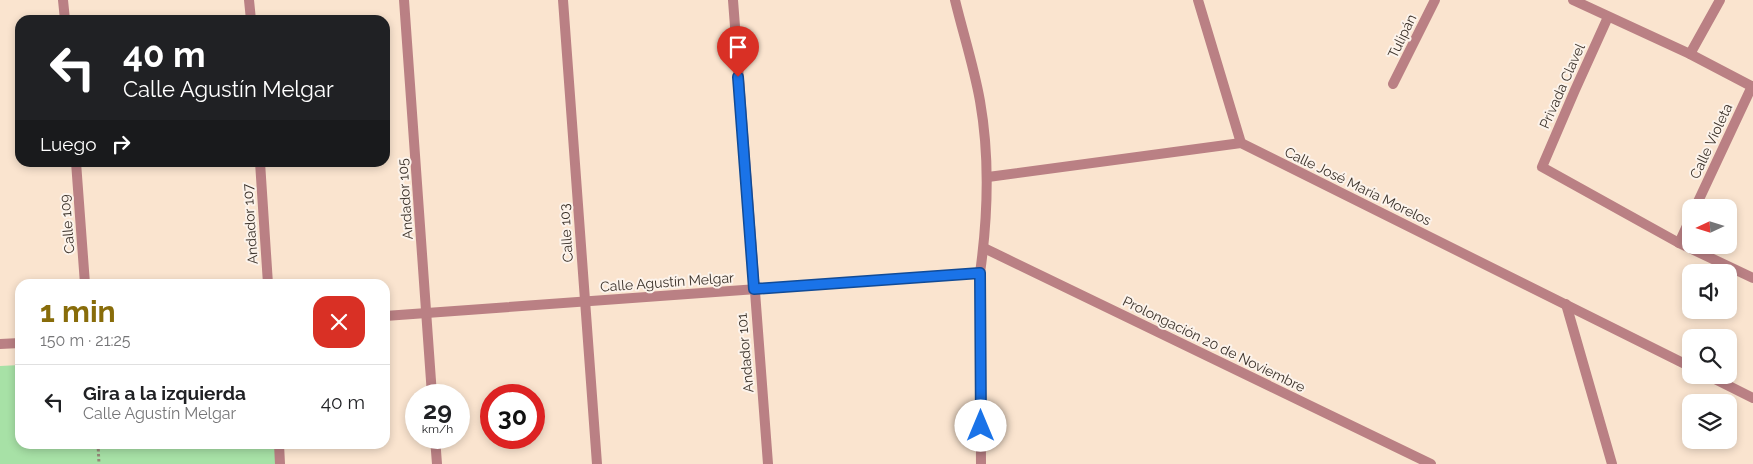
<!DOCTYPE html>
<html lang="es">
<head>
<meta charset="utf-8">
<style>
  body { margin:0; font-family:Raleway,sans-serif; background:#f2f2f2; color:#202124; height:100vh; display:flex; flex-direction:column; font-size:19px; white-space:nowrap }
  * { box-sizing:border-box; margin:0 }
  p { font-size:16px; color:#757577 }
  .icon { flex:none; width:28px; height:28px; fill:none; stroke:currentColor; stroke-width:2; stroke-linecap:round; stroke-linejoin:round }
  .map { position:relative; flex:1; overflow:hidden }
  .side { position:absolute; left:15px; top:279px; width:375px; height:170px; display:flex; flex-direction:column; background:#fff; border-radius:15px; box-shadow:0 2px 8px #0003 }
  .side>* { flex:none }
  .guide { position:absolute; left:15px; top:15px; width:375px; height:152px; border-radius:15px; box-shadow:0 2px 8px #0003; background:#202124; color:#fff; overflow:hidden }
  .needle { width:32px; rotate:266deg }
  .buttons { position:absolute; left:1682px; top:199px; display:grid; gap:10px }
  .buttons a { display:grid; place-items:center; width:55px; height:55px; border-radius:10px; background:#fff; box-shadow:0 2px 8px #0003; font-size:25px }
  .speed { position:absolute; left:405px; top:384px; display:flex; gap:10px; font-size:25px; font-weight:700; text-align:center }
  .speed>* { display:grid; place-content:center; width:65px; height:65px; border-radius:50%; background:#fff; box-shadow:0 2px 8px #0003; line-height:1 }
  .speed small { font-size:12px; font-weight:400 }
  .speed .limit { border:8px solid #d22; background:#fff; color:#111 }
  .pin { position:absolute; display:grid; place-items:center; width:42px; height:42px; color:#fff; margin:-51px -21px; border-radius:50% 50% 50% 0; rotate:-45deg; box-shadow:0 0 5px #0007 }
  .pin .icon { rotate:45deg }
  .me { position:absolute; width:55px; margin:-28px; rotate:0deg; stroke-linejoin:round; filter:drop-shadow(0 0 4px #0008) }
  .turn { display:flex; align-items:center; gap:18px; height:105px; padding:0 25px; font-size:22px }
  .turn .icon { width:65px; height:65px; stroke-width:2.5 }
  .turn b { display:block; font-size:35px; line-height:42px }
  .then { display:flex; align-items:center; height:48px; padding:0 25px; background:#0003; gap:10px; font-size:19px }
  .round { display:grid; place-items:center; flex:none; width:52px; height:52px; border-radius:15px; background:#f2f2f2 }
  .overview { display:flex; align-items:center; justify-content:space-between; height:85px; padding:0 25px }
  h1 { font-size:30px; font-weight:700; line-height:38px; color:#886c0a }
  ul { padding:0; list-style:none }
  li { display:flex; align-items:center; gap:15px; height:75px; padding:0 25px; border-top:1px solid #e0e0e0 }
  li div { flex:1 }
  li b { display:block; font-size:19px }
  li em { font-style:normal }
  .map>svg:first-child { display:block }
</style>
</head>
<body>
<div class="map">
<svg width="1753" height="464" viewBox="0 0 1753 464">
  <rect width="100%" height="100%" fill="#fae4cf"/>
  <!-- green -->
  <polygon fill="#a7e1a6" points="20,365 20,444 278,444 280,464 0,464 0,366"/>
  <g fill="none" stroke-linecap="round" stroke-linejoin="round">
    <!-- path -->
    <polyline stroke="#968778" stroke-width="3" stroke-dasharray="2.5 2.5" stroke-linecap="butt" points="98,444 99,464"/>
    <!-- street -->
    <g stroke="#ba8084" stroke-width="10">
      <polyline points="63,0 65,20"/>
      <polyline points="249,0 251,20"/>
      <polyline points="404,0 432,395"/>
      <polyline points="563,0 597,464"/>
      <polyline points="733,0 768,464"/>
      <path d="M 955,0 C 963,33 974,67 980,101 C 990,158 988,216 980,273 L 981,464"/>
      <polyline points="1198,0 1241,143"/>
      <polyline points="1573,0 1690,54 1753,87"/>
      <polyline points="1608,17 1575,90 1542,167 1679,243 1753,278"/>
      <polyline points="1690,54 1720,0"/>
      <polyline points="1393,84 1435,0"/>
      <polyline points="76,162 85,284"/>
      <polyline points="260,162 268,284"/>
      <polyline points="988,177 1241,143 1691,367"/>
      <polyline points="1695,208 1752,86"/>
      <polyline points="1679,243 1691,217"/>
      <polyline points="984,248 1431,464"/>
      <polyline points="1566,304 1612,464"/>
      <polyline points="385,316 980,273"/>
      <polyline points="0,344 20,343"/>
      <polyline points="1707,375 1753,398"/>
      <polyline points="435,438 437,464"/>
      <polyline points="279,444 280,464"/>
    </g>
  </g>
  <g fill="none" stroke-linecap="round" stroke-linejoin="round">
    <defs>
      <polyline id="route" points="738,77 754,289 980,273 981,426"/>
    </defs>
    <!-- route casing -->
    <use href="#route" stroke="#114b97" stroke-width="12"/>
    <!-- route -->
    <use href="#route" stroke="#1a73e8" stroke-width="9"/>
  </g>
  <g text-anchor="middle" stroke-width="4" stroke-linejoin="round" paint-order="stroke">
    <!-- street labels -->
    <g font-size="14" fill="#3a3129" stroke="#fcf3eb">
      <text transform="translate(1402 36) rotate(-64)" y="5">Tulipán</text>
      <text transform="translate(1562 86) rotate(-66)" y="5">Privada Clavel</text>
      <text transform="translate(1711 141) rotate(-65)" y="5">Calle Violeta</text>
      <text transform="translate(1358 186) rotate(26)" y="5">Calle José María Morelos</text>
      <text transform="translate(405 199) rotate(-94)" y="5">Andador 105</text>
      <text transform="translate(67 224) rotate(-95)" y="5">Calle 109</text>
      <text transform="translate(250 224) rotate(-94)" y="5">Andador 107</text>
      <text transform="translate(566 233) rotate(-94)" y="5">Calle 103</text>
      <text transform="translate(667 282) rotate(-4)" y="5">Calle Agustín Melgar</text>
      <text transform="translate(1214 344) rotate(26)" y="5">Prolongación 20 de Noviembre</text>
      <text transform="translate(745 353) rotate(-95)" y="5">Andador 101</text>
    </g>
  </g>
</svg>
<div class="buttons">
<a><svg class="needle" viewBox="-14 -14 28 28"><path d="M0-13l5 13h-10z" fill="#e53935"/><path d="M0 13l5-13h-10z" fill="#757577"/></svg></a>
<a><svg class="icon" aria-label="sound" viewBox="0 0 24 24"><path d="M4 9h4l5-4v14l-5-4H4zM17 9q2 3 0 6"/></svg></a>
<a><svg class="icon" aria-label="search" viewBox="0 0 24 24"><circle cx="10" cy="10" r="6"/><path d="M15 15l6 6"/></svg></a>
<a><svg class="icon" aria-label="layers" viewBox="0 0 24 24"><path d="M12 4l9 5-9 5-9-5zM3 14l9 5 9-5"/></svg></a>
</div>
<div class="speed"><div>29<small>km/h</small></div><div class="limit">30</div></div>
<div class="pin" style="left:738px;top:77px;background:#d93025"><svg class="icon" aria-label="arrive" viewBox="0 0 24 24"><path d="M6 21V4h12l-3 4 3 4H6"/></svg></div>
<svg class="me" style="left:981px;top:426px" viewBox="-20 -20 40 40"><circle r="19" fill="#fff"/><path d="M0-13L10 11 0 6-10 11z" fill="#1a73e8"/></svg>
<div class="guide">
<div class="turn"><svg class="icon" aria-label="left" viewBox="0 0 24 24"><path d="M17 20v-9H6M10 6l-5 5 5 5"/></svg><div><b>40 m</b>Calle Agustín Melgar</div></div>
<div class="then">Luego<svg class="icon" aria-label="right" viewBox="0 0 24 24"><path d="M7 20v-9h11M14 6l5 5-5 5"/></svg></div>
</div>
<section class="side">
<div class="overview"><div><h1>1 min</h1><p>150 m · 21:25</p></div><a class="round" style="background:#d93025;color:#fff"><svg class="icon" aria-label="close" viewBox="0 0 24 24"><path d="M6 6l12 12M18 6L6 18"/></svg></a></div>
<ul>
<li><svg class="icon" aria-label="left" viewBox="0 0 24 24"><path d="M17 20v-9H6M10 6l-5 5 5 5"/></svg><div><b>Gira a la izquierda</b><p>Calle Agustín Melgar</p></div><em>40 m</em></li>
</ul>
</section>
</div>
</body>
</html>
